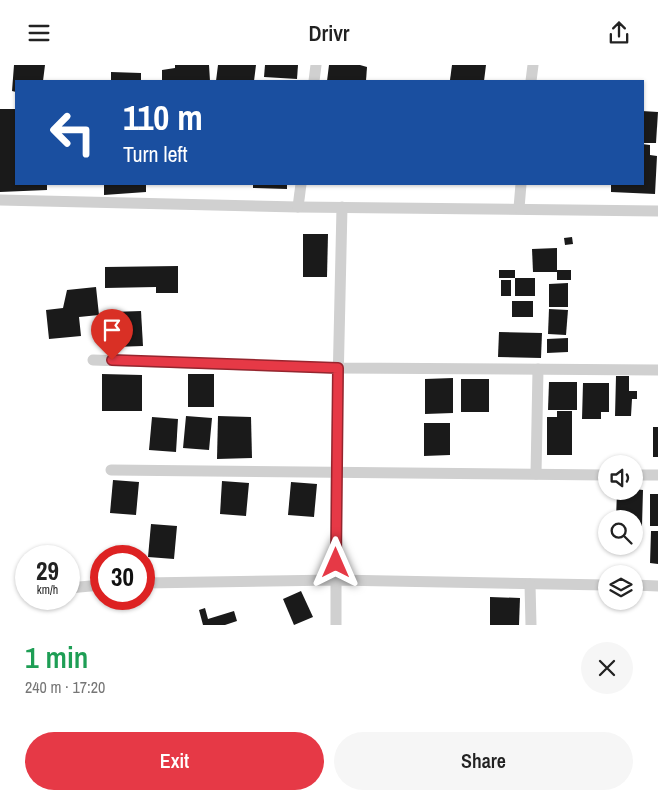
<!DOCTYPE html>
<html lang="en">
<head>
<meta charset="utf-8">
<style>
  body { margin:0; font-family:"Archivo Narrow",sans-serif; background:#f6f6f6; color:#222; height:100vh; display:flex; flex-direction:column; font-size:19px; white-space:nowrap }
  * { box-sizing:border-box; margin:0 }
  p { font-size:16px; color:#767676 }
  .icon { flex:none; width:28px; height:28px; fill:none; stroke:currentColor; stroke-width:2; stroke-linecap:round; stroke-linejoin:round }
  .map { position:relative; height:560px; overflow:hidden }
  .panel { display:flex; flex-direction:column; background:#fff; flex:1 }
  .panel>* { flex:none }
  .banner { position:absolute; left:15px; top:15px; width:629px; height:105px; border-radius:0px; box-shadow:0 1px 4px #0004; background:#1a4fa0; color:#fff; overflow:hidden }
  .controls { position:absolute; left:598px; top:390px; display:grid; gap:10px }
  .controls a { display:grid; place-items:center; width:45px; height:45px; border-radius:50%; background:#fff; box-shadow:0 1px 4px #0004; font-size:25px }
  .speed { position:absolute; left:15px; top:480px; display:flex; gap:10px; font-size:25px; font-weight:700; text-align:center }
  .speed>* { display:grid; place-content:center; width:65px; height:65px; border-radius:50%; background:#fff; box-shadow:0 1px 4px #0004; line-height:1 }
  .speed small { font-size:12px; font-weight:400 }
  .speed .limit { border:8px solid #d22; background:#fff; color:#111 }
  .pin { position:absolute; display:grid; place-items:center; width:42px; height:42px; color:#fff; margin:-51px -21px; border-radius:50% 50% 50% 0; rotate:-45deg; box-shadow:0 0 5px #0007 }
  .pin .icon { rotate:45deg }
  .me { position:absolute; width:55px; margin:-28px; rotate:0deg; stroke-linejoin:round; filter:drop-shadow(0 0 4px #0008) }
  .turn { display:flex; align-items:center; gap:18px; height:105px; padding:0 25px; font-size:22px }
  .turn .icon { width:65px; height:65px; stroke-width:2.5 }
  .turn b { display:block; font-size:35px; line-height:42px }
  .round { display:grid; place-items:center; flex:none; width:52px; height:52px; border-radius:26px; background:#f6f6f6 }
  .overview { display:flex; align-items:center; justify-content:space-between; height:85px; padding:0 25px }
  h1 { font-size:30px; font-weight:600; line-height:38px; color:#1e9e55 }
  .action { display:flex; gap:10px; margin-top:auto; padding:10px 25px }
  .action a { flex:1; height:58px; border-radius:30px; background:#e63946; color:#fff; font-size:20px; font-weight:600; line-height:58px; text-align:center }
  .action a+a { background:#f6f6f6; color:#222 }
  header { display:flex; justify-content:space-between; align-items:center; height:65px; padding:0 25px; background:#fff; font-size:22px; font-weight:600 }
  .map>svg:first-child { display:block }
</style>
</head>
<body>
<header><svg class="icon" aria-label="menu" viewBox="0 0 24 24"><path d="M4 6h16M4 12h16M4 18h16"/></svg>Drivr<svg class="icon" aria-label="share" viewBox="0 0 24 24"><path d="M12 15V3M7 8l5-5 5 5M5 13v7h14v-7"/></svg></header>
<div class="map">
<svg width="658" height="560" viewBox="0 0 658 560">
  <rect width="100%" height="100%" fill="#fff"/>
  <!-- building -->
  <g fill="#1a1a1a">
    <polygon points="14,0 45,0 43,16 16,16 16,27 12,26"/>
    <polygon points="175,0 209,0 210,16 162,16 162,5 175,3"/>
    <polygon points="218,0 256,0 254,16 216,16"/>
    <polygon points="265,0 298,0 297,14 264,12"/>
    <polygon points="329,0 360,0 367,2 366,16 327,16"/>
    <polygon points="452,0 486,0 484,16 450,15"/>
    <polygon points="111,7 141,8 141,16 111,16"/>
    <polygon points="0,44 16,44 16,119 47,119 47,125 0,127"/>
    <polygon points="642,46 658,47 656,78 642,78"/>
    <polygon points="642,79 650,80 650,90 657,91 655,129 611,127 611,119 642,119"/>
    <polygon points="104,119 146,119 146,127 104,130"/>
    <polygon points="253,119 287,119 287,124 253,123"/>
    <polygon points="303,169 328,169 327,212 303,212"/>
    <polygon points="572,172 573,179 565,180 564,173"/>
    <polygon points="557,183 557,207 533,207 532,184"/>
    <polygon points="178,201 178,228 156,228 156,222 105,223 105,202"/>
    <rect x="499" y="205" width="16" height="8"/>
    <rect x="557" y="205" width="14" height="10"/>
    <rect x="515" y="213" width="20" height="18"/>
    <rect x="501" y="215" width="10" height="16"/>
    <polygon points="568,218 568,242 549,242 549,219"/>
    <polygon points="96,222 99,250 79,252 81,271 49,274 46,245 63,243 67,225"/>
    <rect x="512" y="236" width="21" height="16"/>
    <polygon points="549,244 568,245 566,270 548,269"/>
    <polygon points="141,246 143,281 114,282 112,247"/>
    <polygon points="499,267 542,268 541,293 498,292"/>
    <polygon points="568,273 568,287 547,288 547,274"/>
    <polygon points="102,309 142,310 142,346 102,346"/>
    <rect x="188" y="309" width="26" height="33"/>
    <polygon points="616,311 629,311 629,326 637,326 637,334 632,334 631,351 615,351"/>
    <polygon points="453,313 453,348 425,349 425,314"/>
    <rect x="461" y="314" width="28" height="33"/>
    <polygon points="549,317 577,317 577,345 548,345"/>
    <polygon points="583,318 609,318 609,347 601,347 601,354 582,354"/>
    <polygon points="557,346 572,346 572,390 547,390 547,352 557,352"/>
    <polygon points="186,351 212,353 209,385 183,383"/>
    <polygon points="218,351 251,352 252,393 217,394"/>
    <polygon points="152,352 178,354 176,387 149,385"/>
    <polygon points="424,358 450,358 450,390 424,391"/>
    <rect x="653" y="362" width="5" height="30"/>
    <polygon points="113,415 139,417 136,450 110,448"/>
    <polygon points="222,416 249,418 246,451 220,449"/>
    <polygon points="291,417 317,419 314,452 288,450"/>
    <polygon points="634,424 643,425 642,461 634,460 634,454 616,454 617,426 634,426"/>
    <rect x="650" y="429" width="8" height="32"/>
    <polygon points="151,459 177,461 174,494 148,492"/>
    <polygon points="651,466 658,466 658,499 650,498"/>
    <polygon points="301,526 313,552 294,560 283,534"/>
    <polygon points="490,532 520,533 519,560 490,560"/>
    <polygon points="205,543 208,554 234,546 237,556 225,560 203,560 199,545"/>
  </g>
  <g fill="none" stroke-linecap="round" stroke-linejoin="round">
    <!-- street -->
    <g stroke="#d0d0d0" stroke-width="11">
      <polyline points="314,16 316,0"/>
      <polyline points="531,16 533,0"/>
      <polyline points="0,135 298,142 658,146"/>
      <polyline points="298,142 301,119"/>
      <polyline points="519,143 521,119"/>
      <polyline points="93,295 339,303 658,305"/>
      <polyline points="111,405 606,410"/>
      <polyline points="536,409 538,304"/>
      <polyline points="634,410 658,410"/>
      <polyline points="144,518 336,515 606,520"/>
      <polyline points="530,519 531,560"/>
      <polyline points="634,520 658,521"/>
      <polyline points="69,523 101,520"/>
      <polyline points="336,560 336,409 342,142"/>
    </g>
  </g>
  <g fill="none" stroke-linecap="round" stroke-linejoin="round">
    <defs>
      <polyline id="route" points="112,295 338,303 336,498"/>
    </defs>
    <!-- route casing -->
    <use href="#route" stroke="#96252e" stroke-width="12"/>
    <!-- route -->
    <use href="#route" stroke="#e63946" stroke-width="9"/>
  </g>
</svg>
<div class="controls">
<a><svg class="icon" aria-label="sound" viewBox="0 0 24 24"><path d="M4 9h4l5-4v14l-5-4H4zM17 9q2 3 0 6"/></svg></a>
<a><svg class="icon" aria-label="search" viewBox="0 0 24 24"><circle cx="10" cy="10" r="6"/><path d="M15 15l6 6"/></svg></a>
<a><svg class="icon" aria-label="layers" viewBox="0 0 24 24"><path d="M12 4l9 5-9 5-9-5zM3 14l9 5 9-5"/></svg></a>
</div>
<div class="speed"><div>29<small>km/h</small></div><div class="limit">30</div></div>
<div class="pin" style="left:112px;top:295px;background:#d93025"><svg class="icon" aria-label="arrive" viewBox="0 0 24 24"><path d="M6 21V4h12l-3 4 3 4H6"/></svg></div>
<svg class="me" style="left:336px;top:498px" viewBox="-20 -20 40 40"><path d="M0-17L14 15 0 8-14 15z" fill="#e63946" stroke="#fff" stroke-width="4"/></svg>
<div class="banner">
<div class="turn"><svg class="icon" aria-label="left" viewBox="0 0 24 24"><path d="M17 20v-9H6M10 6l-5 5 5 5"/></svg><div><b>110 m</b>Turn left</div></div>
</div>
</div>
<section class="panel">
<div class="overview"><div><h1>1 min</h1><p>240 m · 17:20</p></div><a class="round"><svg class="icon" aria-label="close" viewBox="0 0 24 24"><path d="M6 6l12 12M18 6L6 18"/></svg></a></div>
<div class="action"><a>Exit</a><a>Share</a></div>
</section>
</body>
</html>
